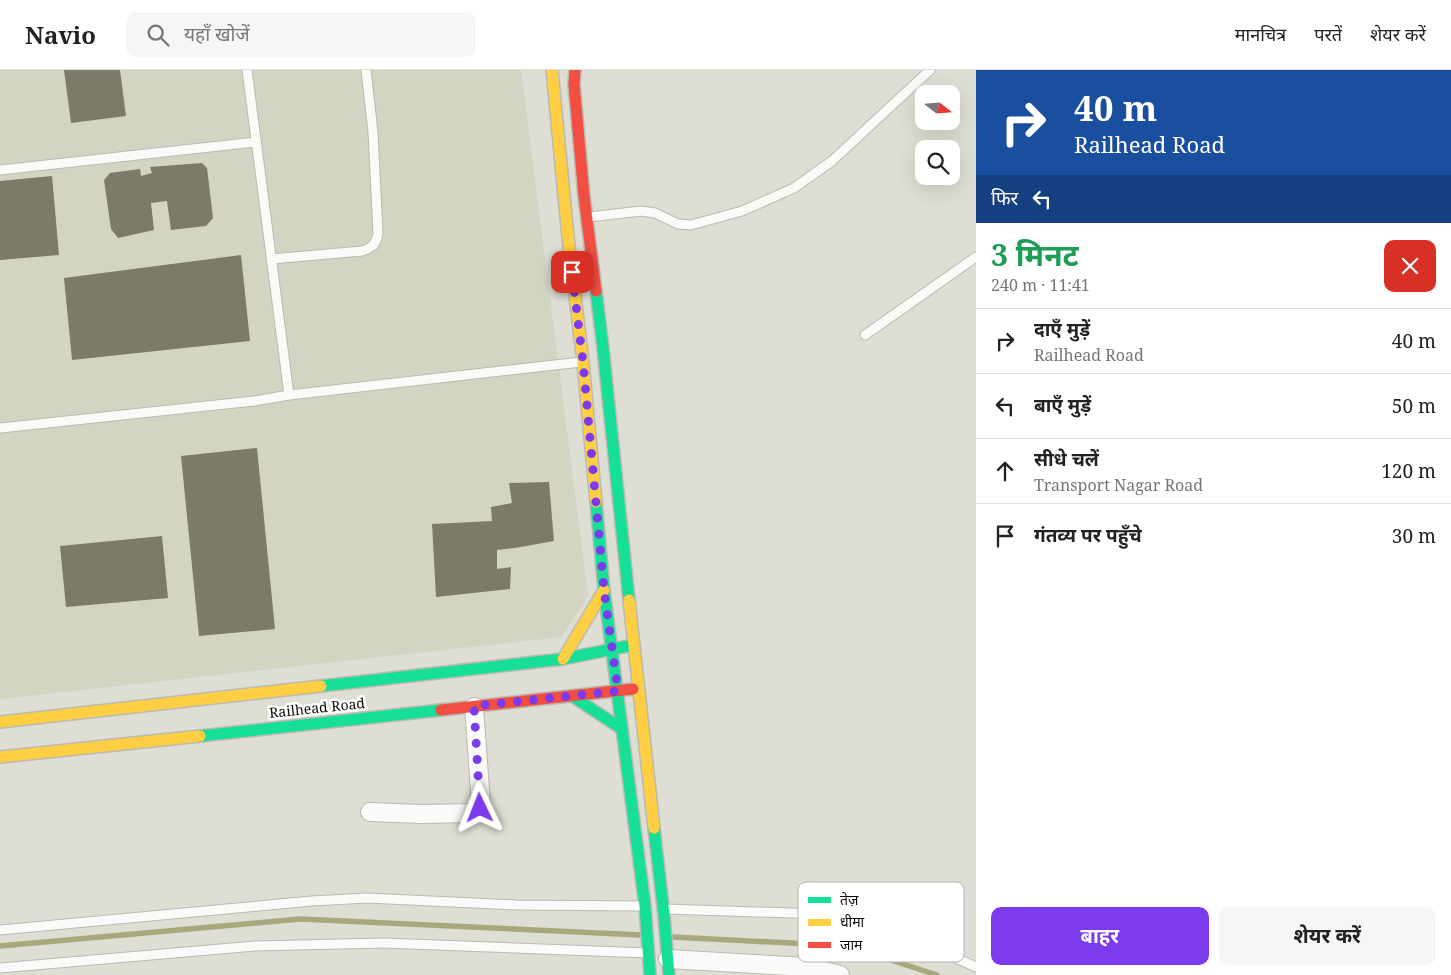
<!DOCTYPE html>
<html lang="hi">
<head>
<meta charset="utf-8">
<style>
  body { margin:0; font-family:"Noto Serif","Noto Sans Devanagari",serif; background:#f6f6f6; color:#222; height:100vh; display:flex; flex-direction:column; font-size:19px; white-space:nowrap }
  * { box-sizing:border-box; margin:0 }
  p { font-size:16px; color:#767676 }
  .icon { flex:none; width:28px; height:28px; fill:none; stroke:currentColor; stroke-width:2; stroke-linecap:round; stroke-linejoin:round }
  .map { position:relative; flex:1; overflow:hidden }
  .details { display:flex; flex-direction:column; background:#fff; width:475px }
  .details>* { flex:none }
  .banner { background:#1a4fa0; color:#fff; overflow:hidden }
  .needle { width:32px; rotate:107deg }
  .tools { position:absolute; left:915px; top:15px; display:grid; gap:10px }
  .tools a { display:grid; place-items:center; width:45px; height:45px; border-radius:10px; background:#fff; box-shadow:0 5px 20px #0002; font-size:25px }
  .pin { position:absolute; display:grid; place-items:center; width:42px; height:42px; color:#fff; margin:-21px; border-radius:10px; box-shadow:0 2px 8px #0006 }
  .me { position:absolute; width:55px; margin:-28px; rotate:358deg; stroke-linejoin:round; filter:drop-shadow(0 0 4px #0008) }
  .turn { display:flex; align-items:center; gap:18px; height:105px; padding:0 15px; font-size:22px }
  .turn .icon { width:65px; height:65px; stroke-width:2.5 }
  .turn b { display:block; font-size:35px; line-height:42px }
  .then { display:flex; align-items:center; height:48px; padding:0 15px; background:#0003; gap:10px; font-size:19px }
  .round { display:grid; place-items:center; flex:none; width:52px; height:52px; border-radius:10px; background:#f6f6f6 }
  .overview { display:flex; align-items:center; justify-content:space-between; height:85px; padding:0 15px }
  h1 { font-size:30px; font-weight:700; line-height:38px; color:#1e9e55 }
  .cta { display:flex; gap:10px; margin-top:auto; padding:10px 15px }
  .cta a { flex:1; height:58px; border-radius:10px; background:#7c3aed; color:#fff; font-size:20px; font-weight:700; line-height:58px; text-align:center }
  .cta a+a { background:#f6f6f6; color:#222 }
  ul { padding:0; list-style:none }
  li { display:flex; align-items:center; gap:15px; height:65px; padding:0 15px; border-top:1px solid #e0e0e0 }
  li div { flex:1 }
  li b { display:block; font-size:19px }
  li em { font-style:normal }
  header { display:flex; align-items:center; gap:30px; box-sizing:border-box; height:70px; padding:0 25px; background:#fff; border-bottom:1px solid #e0e0e0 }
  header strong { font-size:24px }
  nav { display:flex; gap:28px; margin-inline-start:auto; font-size:18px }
  .search { width:350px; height:45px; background:#f6f6f6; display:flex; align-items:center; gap:12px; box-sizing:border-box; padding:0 18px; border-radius:10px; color:#767676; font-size:19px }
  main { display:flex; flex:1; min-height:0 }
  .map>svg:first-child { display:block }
</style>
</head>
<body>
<header>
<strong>Navio</strong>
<div class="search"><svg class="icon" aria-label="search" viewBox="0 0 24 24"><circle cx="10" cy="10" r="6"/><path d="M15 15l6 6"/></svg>यहाँ खोजें</div>
<nav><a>मानचित्र</a><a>परतें</a><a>शेयर करें</a></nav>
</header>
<main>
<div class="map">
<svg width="976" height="905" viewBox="0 0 976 905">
  <rect width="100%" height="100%" fill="#deded4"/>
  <!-- built -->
  <polygon fill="#d3d4c2" points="0,0 521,0 588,526 562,567 0,629"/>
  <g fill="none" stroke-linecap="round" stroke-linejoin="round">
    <!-- stream -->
    <g stroke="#a8a77d" stroke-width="5.5">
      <polyline points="673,867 848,876 937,905"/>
      <polyline points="0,876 300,849 641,865"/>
    </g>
  </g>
  <!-- building -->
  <g fill="#7c7b6a">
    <polygon points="64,0 120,0 126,46 71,53"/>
    <polygon points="202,93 207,98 213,148 206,156 171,160 167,131 151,133 154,160 118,168 111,159 104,110 110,103 140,99 141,106 152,103 150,97"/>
    <polygon points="52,106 59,185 0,190 0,111"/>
    <polygon points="241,185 250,271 72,290 64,208"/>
    <polygon points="257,378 275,559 199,566 181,386"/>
    <polygon points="549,412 554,471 515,478 497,480 497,499 511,497 510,519 436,527 432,454 492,451 491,437 512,433 509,413"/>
    <polygon points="162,466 168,528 66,537 60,476"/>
  </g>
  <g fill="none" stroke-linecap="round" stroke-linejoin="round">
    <defs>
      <g id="lane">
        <polyline points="247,0 289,325 581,292"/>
        <polyline points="0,100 256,72"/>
        <polyline points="589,147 641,141 655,143 678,154 691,155 742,141 794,118 832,91 930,0"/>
        <path d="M 271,189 L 362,181 C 372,178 376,174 378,164 L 373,62 L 366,0"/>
        <polyline points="865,265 976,187"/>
        <polyline points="0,358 254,331 289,325"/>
        <polyline points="666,839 822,844 854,851 906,866 976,897"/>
        <polyline points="0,860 312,831 367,828 517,835 642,836"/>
        <polyline points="0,898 255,876 383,873 648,883"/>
      </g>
      <g id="street">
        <path d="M 370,742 L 422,744 L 472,743 C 478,741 480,740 481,734 L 474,637"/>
        <polyline points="668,889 807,897 840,905"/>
      </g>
      <g id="fast">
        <polyline points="596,221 603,278 629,530"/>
        <polyline points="596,432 604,520 645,836 650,905"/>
        <polyline points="321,616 563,589 628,576"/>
        <polyline points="572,626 622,659"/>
        <polyline points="200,666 441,640"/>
        <polyline points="654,758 664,845 669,905"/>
      </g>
      <g id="slow">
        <polyline points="552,0 568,167 583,292 596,432"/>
        <polyline points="629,530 654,758"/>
        <polyline points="563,589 604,520"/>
        <polyline points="0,652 321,616"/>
        <polyline points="0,687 200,666"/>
      </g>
      <g id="jam">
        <polyline points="575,0 574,14 584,126 596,221"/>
        <polyline points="441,640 633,619"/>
      </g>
    </defs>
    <!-- lane casing -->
    <use href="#lane" stroke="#babab2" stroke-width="11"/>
    <!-- street casing -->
    <use href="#street" stroke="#babab2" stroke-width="20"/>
    <!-- fast casing -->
    <use href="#fast" stroke="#babab2" stroke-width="14"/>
    <!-- slow casing -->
    <use href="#slow" stroke="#babab2" stroke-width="14"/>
    <!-- jam casing -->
    <use href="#jam" stroke="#babab2" stroke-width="14"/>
    <!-- lane -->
    <use href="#lane" stroke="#fafaf9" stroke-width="9"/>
    <!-- street -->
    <use href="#street" stroke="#fafaf9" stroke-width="18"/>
    <!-- fast -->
    <use href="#fast" stroke="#16e098" stroke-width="11"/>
    <!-- slow -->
    <use href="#slow" stroke="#ffcf43" stroke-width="11"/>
    <!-- jam -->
    <use href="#jam" stroke="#f24e42" stroke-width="11"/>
  </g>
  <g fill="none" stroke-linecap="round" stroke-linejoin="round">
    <!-- route -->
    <polyline stroke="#7c3aed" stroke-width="9" stroke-dasharray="0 16.2" points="480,738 474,636 618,621 604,520 583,292 572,202"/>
  </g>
  <g text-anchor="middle" stroke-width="5" stroke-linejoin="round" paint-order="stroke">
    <!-- street labels -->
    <g font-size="14" fill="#0c0c07" stroke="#fff">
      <text transform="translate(317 638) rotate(-6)" y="5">Railhead Road</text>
    </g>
  </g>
  <!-- legend -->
  <rect x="798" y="812" width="166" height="80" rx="8" fill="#fff" stroke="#b6b6b5" stroke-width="1"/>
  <rect x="808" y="827" width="23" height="6" fill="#16e098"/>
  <rect x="808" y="849" width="23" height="7" fill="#ffcf43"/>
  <rect x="808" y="872" width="23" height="6" fill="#f24e42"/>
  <g font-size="14" fill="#0c0c07">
    <text x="840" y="835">तेज़</text>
    <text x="840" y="857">धीमा</text>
    <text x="840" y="880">जाम</text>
  </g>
</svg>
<div class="tools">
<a><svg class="needle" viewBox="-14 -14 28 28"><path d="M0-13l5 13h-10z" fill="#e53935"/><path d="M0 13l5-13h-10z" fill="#767676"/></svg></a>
<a><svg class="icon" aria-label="search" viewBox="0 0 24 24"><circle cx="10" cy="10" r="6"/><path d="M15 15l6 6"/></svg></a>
</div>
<div class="pin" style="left:572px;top:202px;background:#d93025"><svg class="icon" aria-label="arrive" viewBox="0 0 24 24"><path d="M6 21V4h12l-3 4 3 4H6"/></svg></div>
<svg class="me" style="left:480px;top:738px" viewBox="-20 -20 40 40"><path d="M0-17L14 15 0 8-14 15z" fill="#7c3aed" stroke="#fff" stroke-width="4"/></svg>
</div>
<section class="details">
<div class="banner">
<div class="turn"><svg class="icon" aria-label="right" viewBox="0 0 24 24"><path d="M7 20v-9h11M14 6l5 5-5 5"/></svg><div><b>40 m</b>Railhead Road</div></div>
<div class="then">फिर<svg class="icon" aria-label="left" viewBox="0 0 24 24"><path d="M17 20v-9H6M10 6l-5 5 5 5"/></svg></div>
</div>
<div class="overview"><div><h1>3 मिनट</h1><p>240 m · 11:41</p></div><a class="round" style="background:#d93025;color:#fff"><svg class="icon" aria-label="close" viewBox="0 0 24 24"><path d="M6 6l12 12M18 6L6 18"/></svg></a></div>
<ul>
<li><svg class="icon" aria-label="right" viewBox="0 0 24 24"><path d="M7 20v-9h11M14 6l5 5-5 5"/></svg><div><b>दाएँ मुड़ें</b><p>Railhead Road</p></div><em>40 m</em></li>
<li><svg class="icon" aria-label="left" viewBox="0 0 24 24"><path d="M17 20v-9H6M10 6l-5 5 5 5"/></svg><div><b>बाएँ मुड़ें</b></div><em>50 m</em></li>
<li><svg class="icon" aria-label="ahead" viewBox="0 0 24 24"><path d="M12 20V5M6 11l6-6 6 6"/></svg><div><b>सीधे चलें</b><p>Transport Nagar Road</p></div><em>120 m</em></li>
<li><svg class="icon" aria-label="arrive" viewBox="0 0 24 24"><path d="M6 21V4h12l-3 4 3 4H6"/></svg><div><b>गंतव्य पर पहुँचे</b></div><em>30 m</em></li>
</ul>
<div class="cta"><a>बाहर</a><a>शेयर करें</a></div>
</section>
</main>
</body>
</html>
